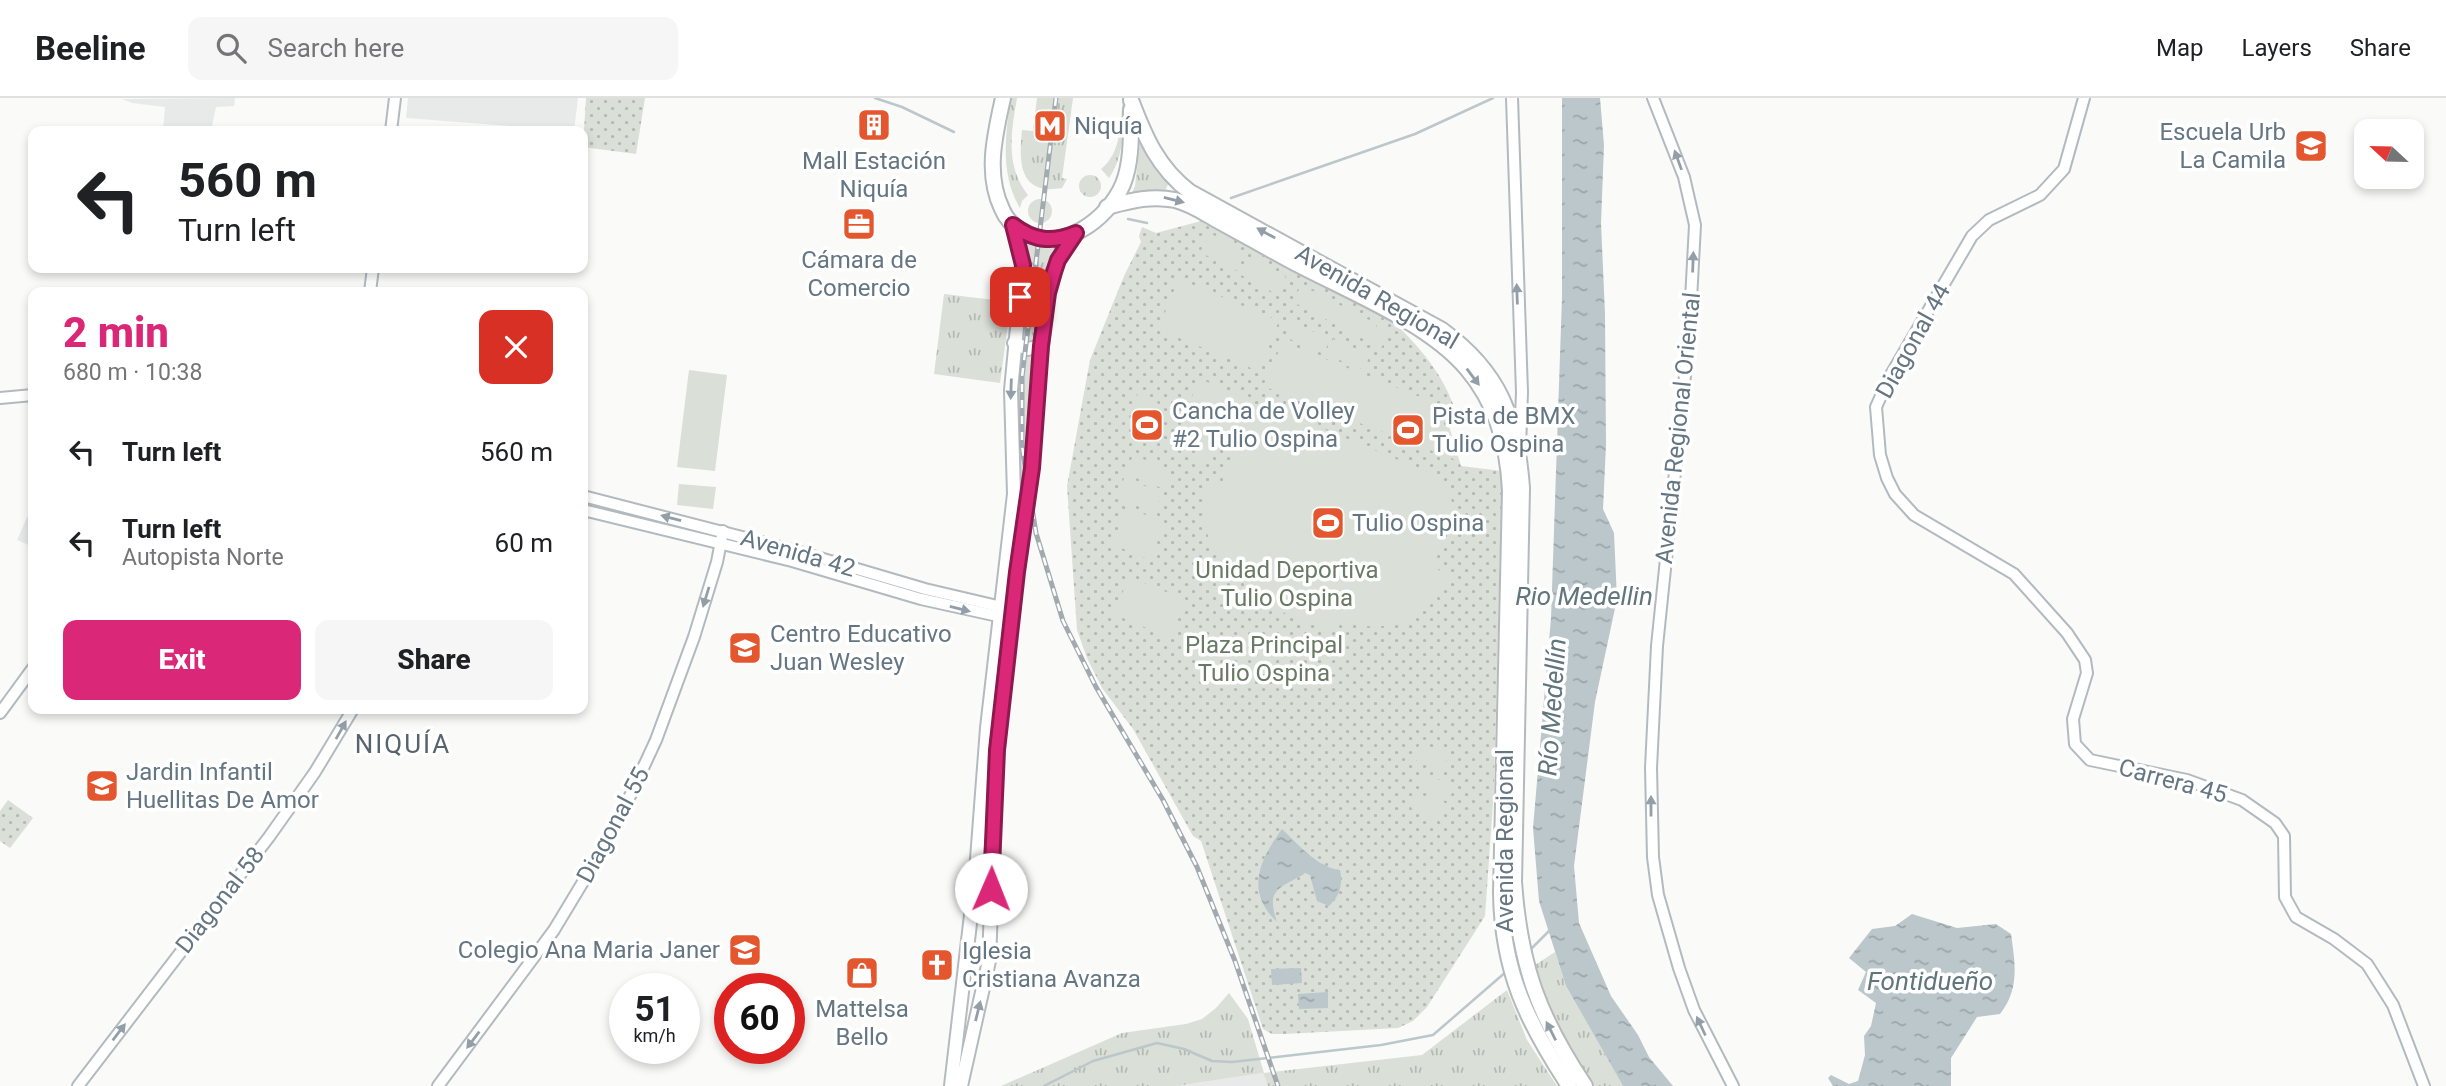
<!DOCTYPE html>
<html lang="en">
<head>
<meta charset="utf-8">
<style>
  body { margin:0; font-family:Roboto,sans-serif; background:#f6f6f6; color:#202124; height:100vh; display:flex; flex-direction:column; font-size:26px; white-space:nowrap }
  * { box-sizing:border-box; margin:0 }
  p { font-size:23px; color:#757577 }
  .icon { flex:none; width:38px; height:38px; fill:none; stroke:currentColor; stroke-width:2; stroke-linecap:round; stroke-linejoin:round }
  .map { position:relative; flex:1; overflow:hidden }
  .drawer { position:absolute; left:28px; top:189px; width:560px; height:427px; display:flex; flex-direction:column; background:#fff; border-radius:14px; box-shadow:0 4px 10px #0003 }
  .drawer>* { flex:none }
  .hud { position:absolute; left:28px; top:28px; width:560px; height:147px; border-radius:14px; box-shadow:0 4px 10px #0003; background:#fff; color:#202124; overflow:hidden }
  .needle { width:46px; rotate:292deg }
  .buttons { position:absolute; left:2354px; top:21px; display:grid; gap:14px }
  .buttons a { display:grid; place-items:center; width:70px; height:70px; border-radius:14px; background:#fff; box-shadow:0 4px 10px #0003; font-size:35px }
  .speed { position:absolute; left:609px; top:875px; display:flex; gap:14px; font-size:35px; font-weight:700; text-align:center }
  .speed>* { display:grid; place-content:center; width:91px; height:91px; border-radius:50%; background:#fff; box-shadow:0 4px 10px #0003; line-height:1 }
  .speed small { font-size:18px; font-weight:400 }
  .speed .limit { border:10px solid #d22; background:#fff; color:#111 }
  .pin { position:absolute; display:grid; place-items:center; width:60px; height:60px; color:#fff; margin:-30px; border-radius:14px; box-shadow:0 4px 10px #0006 }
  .me { position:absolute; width:77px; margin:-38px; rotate:1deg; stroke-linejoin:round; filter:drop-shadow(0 0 5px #0008) }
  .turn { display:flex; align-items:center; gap:24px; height:147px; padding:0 35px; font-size:32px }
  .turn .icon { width:91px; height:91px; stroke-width:2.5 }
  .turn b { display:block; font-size:49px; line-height:60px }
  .round { display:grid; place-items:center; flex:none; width:74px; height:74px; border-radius:14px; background:#f6f6f6 }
  .head { display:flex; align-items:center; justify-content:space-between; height:119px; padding:0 35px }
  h1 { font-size:42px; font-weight:800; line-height:52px; color:#db2777 }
  .button { display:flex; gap:14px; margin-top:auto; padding:14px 35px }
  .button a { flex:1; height:80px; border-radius:14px; background:#db2777; color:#fff; font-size:28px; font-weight:800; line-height:80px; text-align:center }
  .button a+a { background:#f6f6f6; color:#202124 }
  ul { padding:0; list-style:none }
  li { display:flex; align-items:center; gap:21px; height:91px; padding:0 35px }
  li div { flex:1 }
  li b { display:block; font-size:26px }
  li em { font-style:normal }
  header { display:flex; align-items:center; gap:42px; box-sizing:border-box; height:98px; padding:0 35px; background:#fff; border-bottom:2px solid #e0e0e0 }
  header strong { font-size:33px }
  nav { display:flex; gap:38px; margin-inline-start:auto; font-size:24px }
  .search { width:490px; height:63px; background:#f6f6f6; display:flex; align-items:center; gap:18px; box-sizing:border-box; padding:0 24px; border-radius:14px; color:#757577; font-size:26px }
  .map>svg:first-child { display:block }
</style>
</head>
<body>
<header>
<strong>Beeline</strong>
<div class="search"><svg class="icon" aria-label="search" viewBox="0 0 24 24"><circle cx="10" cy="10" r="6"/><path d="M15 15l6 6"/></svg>Search here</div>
<nav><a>Map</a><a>Layers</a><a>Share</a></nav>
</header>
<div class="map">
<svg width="2446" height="988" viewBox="0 0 2446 988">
  <defs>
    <pattern id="grass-tufts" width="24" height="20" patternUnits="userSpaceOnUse" patternTransform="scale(1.75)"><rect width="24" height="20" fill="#dadfd7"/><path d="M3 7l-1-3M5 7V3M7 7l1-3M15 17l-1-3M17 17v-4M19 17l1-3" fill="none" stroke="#b4b9b4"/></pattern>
    <pattern id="park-dots" width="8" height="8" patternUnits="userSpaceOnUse" patternTransform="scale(1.75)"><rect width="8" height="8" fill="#dadfd7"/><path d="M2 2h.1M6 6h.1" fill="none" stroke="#b4b9b4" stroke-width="1.8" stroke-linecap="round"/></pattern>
    <pattern id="water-ripples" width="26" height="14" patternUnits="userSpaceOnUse" patternTransform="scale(1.75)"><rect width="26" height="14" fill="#bbc7cb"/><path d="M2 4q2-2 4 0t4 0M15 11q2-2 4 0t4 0" fill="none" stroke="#9ca6aa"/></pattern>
  </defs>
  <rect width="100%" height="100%" fill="#fafaf8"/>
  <!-- built -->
  <g fill="#e8e9e9">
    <polygon points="235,0 234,8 216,9 211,33 163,33 165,9 132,5 122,1"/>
    <polygon points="408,0 578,0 574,33 406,20"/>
    <polygon points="33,406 33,449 17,442"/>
    <polygon points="1263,975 1268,988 1176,988"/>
  </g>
  <!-- grass -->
  <g fill="url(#grass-tufts)">
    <path d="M 1011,0 L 1017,0 C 1011,34 1005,68 1028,97 L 1022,103 L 1020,110 C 1000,77 1005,36 1011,0 Z"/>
    <path d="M 1037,0 L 1073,0 L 1062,80 L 1067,81 L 1062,90 C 1018,98 1019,63 1022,32 L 1033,33 Z"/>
    <path d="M 1123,0 L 1126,0 C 1123,27 1125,58 1109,80 L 1101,71 C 1122,54 1120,26 1123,0 Z"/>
    <polygon points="1141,34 1170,82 1165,93 1131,97 1135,88"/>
    <circle cx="1090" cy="88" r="11"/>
    <circle cx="1040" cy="113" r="12"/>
    <path d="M 1016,134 C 1030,143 1043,149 1059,150 L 1009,495 L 1019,233 Z"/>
    <polygon points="944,196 1011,204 1000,285 934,276"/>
    <polygon points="1555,854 1566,888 1623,988 1591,988 1552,919 1532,869"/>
    <polygon points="1507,892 1527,942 1557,988 1268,988 1263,975 1176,988 1001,988 1122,935 1186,926 1202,921 1216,910 1229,895 1248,921 1264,975 1422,957"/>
  </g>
  <!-- park -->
  <g fill="url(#park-dots)">
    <polygon points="586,0 645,0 636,56 583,49"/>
    <path d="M 1205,122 L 1396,226 C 1420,250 1441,274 1453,306 L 1443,308 L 1461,368 L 1502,373 L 1494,691 L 1485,818 L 1427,909 L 1413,923 L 1398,930 L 1284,936 L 1272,936 L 1263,931 L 1201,743 L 1193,738 L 1133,631 L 1102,590 L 1087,560 L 1077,532 L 1067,388 L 1090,262 L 1124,178 L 1141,144 L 1139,138 L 1142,129 L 1156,135 Z"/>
    <polygon points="8,702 33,720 10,750 0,743 0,713"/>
  </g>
  <!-- pitch -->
  <g fill="#dadfd7">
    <polygon points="1210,135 1246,155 1236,173 1200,154"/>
    <polygon points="1251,159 1286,178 1276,196 1241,177"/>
    <polygon points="1179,181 1279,223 1258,273 1158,231"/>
    <polygon points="1301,187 1377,226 1375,232 1378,226 1391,233 1381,250 1293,204"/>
    <polygon points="1291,224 1330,241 1324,256 1285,239"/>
    <polygon points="1333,241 1370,257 1364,272 1327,257"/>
    <polygon points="1283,244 1425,301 1456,362 1263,288"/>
    <polygon points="689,272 727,277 715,373 677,369"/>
    <polygon points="1200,281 1250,302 1240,327 1200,366 1186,312"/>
    <polygon points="1137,296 1158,305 1152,320 1162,324 1157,339 1132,330 1137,315 1131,312"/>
    <path d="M 1248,313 L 1276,318 L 1285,315 L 1442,380 L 1455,411 L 1433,469 L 1450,478 C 1428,525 1385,538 1337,522 L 1332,534 L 1252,502 L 1256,490 C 1211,467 1197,432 1208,383 L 1221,388 Z"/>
    <polygon points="1133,357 1171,372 1164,391 1126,376"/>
    <polygon points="1124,380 1163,395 1155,415 1117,400"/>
    <polygon points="679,386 716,389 713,411 677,407"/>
    <polygon points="1127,409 1165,425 1150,462 1112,446"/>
    <polygon points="1129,479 1186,502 1170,540 1114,516"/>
    <polygon points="1420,645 1449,657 1442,673 1413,661"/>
    <polygon points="1425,676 1455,688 1448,704 1419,691"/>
    <polygon points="1417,695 1447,707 1440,723 1411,710"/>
  </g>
  <!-- water -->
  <g fill="url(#water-ripples)">
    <polygon points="1562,0 1600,0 1604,47 1601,125 1605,216 1606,347 1603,411 1614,435 1617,501 1595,604 1574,768 1579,825 1611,898 1638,937 1649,959 1673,988 1623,988 1566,888 1539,803 1533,730 1551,520 1562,199"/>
    <path d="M 1282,731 C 1298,746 1318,770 1340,772 C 1343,786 1340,798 1329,808 L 1317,803 L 1310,777 L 1305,775 C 1278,792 1266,790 1277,824 C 1245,793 1259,763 1282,731 Z"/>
    <path d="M 1912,816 L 1957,830 L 1996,826 L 2011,836 C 2015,865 2020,891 2000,916 L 1977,919 L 1951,960 L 1951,988 L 1833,988 L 1828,980 L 1831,977 L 1849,986 L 1858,983 L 1865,957 L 1864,938 L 1871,928 L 1876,905 L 1858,892 L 1866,874 L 1849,860 L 1872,831 L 1895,828 Z"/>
    <polygon points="1301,870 1302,885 1272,887 1271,871"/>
    <polygon points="1328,894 1328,910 1299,911 1298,896"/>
  </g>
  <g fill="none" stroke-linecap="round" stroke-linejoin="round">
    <!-- stream -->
    <g stroke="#bbc7cb" stroke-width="2.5">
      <polyline points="875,0 902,9 954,34"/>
      <polyline points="1231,100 1415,36 1493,0"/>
      <polyline points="1128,121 1147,125"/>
      <polyline points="1530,852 1550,832"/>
      <polyline points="1044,988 1093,963 1157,945 1184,951 1212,963 1232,964 1381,947 1433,937 1507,873"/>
    </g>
    <defs>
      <g id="secondary">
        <polyline points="1512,0 1522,294 1520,349"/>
        <polyline points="1653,0 1684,79 1695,127 1689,239 1657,548 1651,670 1653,759 1658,797 1679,870 1694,912 1733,988"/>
        <polyline points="2084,0 2064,71 2040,97 1989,122 1972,138 1889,280 1876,309 1880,357 1887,380 1895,396 1914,417 2014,476 2067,535 2085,562 2087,575 2073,621 2075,646 2090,662 2187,682 2242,702 2275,725 2284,738 2285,799 2296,819 2334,841 2367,866 2393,907 2424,988"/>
        <polyline points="391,33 395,0"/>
        <polyline points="370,194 373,170"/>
        <polyline points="0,300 33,297"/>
        <polyline points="583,398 796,453 925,491 1006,510"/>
        <polyline points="583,412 792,463 921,501 1007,520"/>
        <polyline points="0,615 33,570"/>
        <polyline points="78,988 269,739 315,674 353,611"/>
        <polyline points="438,988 554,832 595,764 631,696 656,642 694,539 717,464 723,433"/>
      </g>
      <g id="primary">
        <polyline points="1014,245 1028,251 1041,248"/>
        <polyline points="951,988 976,774 987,630 1014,396 1011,292 1023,167 1013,127"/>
        <polyline points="961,988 989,863 997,652 1016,478 1032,370 1039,274 1048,195 1058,162 1076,135"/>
      </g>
      <g id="highway">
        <path d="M 1003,0 C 995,36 985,76 1002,111 C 1006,121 1014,129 1023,134 C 1061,156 1108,122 1123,86 C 1132,64 1131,35 1131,12"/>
        <path d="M 1131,2 C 1145,39 1158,70 1190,94 L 1442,232 C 1500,274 1517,320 1522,390 L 1514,784 C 1520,868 1539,919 1585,988"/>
        <path d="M 1107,109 C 1130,103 1151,97 1175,102 C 1192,106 1207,117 1222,125 C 1244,137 1265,149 1287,161 C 1342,191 1427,223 1467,271 C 1497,306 1508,348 1510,393 L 1501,795 C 1502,873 1527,924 1569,988"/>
      </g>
    </defs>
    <!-- secondary casing -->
    <use href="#secondary" stroke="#b3babf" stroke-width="14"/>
    <!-- primary casing -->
    <use href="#primary" stroke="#b5babe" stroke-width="16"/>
    <!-- highway casing -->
    <use href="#highway" stroke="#b4b9bd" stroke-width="18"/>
    <!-- secondary -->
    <use href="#secondary" stroke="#fff" stroke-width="10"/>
    <!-- primary -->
    <use href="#primary" stroke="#fff" stroke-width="12"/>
    <!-- highway -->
    <use href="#highway" stroke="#fff" stroke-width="14"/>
    <defs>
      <polyline id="rail" points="1056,0 1022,279 1022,348 1036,435 1063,523 1096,589 1163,702 1197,769 1235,863 1278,988"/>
    </defs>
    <!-- rail casing -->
    <use href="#rail" stroke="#a2aab0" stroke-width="5"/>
    <!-- rail -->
    <use href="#rail" stroke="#fff" stroke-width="2.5" stroke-dasharray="8" stroke-linecap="butt"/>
  </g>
  <!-- one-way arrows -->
  <defs><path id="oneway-solid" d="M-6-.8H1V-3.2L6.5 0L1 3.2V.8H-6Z" transform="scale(1.75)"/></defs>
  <g fill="#939fa8">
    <use href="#oneway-solid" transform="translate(1678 62) rotate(-110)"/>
    <use href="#oneway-solid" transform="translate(1174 102) rotate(14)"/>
    <use href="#oneway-solid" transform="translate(1266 135) rotate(-151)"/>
    <use href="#oneway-solid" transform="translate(1693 164) rotate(-88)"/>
    <use href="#oneway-solid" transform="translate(1517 196) rotate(-92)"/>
    <use href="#oneway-solid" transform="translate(1473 279) rotate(53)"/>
    <use href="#oneway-solid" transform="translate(1011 291) rotate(92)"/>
    <use href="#oneway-solid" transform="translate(671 420) rotate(-165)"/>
    <use href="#oneway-solid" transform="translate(706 499) rotate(107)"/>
    <use href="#oneway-solid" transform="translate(960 511) rotate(14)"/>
    <use href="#oneway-solid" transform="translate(341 632) rotate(-61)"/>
    <use href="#oneway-solid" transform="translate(1651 708) rotate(-90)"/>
    <use href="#oneway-solid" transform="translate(978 913) rotate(-76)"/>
    <use href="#oneway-solid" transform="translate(1701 928) rotate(-115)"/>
    <use href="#oneway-solid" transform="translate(1551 933) rotate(-117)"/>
    <use href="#oneway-solid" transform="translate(119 934) rotate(-53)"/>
    <use href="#oneway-solid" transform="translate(473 942) rotate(127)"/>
  </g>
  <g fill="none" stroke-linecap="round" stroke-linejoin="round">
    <defs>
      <path id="route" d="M 991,791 L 997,652 L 1017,474 L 1032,370 L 1041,248 L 1048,195 L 1054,174 L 1058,162 L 1076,135 C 1052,145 1034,143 1013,127 L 1023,167 L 1020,199"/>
    </defs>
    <!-- route casing -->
    <use href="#route" stroke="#8e194d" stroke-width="18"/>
    <!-- route -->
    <use href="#route" stroke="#db2777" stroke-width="12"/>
  </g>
  <!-- icons -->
  <defs>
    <symbol id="building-square" viewBox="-11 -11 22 22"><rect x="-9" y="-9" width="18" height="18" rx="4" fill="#e4572e" stroke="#fff"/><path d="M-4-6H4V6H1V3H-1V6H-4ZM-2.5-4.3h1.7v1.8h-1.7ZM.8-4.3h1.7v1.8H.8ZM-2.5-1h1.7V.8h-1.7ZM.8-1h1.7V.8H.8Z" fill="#fff"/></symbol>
    <symbol id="metro-square" viewBox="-11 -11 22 22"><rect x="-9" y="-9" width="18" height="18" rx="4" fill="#e4572e" stroke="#fff"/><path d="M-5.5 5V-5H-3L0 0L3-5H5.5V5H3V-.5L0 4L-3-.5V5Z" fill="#fff"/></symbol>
    <symbol id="school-square" viewBox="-11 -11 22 22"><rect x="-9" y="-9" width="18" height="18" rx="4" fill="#e4572e" stroke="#fff"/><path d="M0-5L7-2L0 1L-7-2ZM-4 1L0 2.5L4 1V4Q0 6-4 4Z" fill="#fff"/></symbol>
    <symbol id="office-square" viewBox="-11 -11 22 22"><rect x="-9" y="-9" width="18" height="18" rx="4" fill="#e4572e" stroke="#fff"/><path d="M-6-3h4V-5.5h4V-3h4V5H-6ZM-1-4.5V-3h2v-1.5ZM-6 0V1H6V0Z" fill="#fff"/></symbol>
    <symbol id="stadium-square" viewBox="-11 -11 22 22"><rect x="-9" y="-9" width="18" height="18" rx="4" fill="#e4572e" stroke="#fff"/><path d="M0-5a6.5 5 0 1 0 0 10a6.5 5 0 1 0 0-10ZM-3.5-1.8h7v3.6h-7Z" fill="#fff"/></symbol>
    <symbol id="church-square" viewBox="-11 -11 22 22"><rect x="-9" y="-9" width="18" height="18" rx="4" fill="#e4572e" stroke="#fff"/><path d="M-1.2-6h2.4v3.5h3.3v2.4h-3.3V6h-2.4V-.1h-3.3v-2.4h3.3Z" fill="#fff"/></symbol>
    <symbol id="shop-square" viewBox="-11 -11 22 22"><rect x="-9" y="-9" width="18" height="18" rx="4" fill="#e4572e" stroke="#fff"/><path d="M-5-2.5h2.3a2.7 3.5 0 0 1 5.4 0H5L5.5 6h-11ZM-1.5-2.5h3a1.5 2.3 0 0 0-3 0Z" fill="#fff"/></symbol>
  </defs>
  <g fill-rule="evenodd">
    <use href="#building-square" x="855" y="8" width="38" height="38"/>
    <use href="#metro-square" x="1031" y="9" width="38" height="38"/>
    <use href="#school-square" x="2292" y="29" width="38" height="38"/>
    <use href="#office-square" x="840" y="107" width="38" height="38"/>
    <use href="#stadium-square" x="1128" y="308" width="38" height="38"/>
    <use href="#stadium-square" x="1389" y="313" width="38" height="38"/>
    <use href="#stadium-square" x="1309" y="406" width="38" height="38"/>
    <use href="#school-square" x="726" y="531" width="38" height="38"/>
    <use href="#school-square" x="83" y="669" width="38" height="38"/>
    <use href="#school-square" x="726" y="833" width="38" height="38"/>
    <use href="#church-square" x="918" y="848" width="38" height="38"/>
    <use href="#shop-square" x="843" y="856" width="38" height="38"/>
  </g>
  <g text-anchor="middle" stroke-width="7" stroke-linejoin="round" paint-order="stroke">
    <!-- poi labels -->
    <g font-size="24" fill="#657683" stroke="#fff" text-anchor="start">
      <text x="1074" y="36">Niquía</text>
      <text x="2286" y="42" text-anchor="end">Escuela Urb<tspan x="2286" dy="28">La Camila</tspan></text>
      <text x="874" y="71" text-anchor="middle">Mall Estación<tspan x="874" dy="28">Niquía</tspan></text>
      <text x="859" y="170" text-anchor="middle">Cámara de<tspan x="859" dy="28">Comercio</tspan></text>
      <text x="1172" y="321">Cancha de Volley<tspan x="1172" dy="28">#2 Tulio Ospina</tspan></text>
      <text x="1432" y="326">Pista de BMX<tspan x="1432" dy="28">Tulio Ospina</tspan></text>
      <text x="1352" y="433">Tulio Ospina</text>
      <text x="770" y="544">Centro Educativo<tspan x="770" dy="28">Juan Wesley</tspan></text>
      <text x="126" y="682">Jardin Infantil<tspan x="126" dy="28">Huellitas De Amor</tspan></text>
      <text x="720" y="860" text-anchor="end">Colegio Ana Maria Janer</text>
      <text x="962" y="861">Iglesia<tspan x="962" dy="28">Cristiana Avanza</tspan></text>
      <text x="862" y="919" text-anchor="middle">Mattelsa<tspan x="862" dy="28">Bello</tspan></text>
    </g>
    <!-- street labels -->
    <g font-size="24" fill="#657683" stroke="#fff">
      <text transform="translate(1377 199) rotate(30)" y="8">Avenida Regional</text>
      <text transform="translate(1913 243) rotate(-61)" y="8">Diagonal 44</text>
      <text transform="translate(1678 330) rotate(-84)" y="8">Avenida Regional Oriental</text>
      <text transform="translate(798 455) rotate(16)" y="8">Avenida 42</text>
      <text transform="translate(2173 683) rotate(15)" y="8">Carrera 45</text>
      <text transform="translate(613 727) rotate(-62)" y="8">Diagonal 55</text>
      <text transform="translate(1505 743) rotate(-90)" y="8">Avenida Regional</text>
      <text transform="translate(220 802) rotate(-52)" y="8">Diagonal 58</text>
    </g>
    <!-- park labels -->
    <g font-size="24" fill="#687a64" stroke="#fff">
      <text x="1287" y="480">Unidad Deportiva<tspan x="1287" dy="28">Tulio Ospina</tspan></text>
      <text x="1264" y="555">Plaza Principal<tspan x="1264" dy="28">Tulio Ospina</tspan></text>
    </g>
    <!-- water labels -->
    <g font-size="26" font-style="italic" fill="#60757c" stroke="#fff">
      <text x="1584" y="507">Rio Medellin</text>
      <text transform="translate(1552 609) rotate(-86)" y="9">Río Medellín</text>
      <text x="1930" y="892">Fontidueño</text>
    </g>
    <!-- neighbourhood labels -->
    <g font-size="26" letter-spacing="2" fill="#57646e" stroke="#fff">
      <text x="403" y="655">NIQUÍA</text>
    </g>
  </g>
</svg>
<div class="buttons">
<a><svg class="needle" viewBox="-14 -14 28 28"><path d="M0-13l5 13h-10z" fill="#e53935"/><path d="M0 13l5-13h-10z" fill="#757577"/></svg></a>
</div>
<div class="speed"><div>51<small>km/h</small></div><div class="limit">60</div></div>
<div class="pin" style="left:1020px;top:199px;background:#d93025"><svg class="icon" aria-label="arrive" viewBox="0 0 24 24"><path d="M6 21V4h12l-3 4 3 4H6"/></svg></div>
<svg class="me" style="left:991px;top:791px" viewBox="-20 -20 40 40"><circle r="19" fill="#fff"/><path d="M0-13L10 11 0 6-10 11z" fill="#db2777"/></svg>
<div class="hud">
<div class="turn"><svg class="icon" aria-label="left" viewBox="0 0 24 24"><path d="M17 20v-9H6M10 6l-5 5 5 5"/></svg><div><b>560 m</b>Turn left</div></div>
</div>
<section class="drawer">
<div class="head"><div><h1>2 min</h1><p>680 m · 10:38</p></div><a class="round" style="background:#d93025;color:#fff"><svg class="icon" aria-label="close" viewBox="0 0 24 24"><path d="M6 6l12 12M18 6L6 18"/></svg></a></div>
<ul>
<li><svg class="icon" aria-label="left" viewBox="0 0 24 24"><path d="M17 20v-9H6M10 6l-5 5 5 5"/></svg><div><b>Turn left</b></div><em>560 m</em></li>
<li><svg class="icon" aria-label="left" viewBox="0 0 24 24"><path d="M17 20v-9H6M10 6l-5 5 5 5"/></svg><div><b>Turn left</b><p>Autopista Norte</p></div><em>60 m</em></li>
</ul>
<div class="button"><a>Exit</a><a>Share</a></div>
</section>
</div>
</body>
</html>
